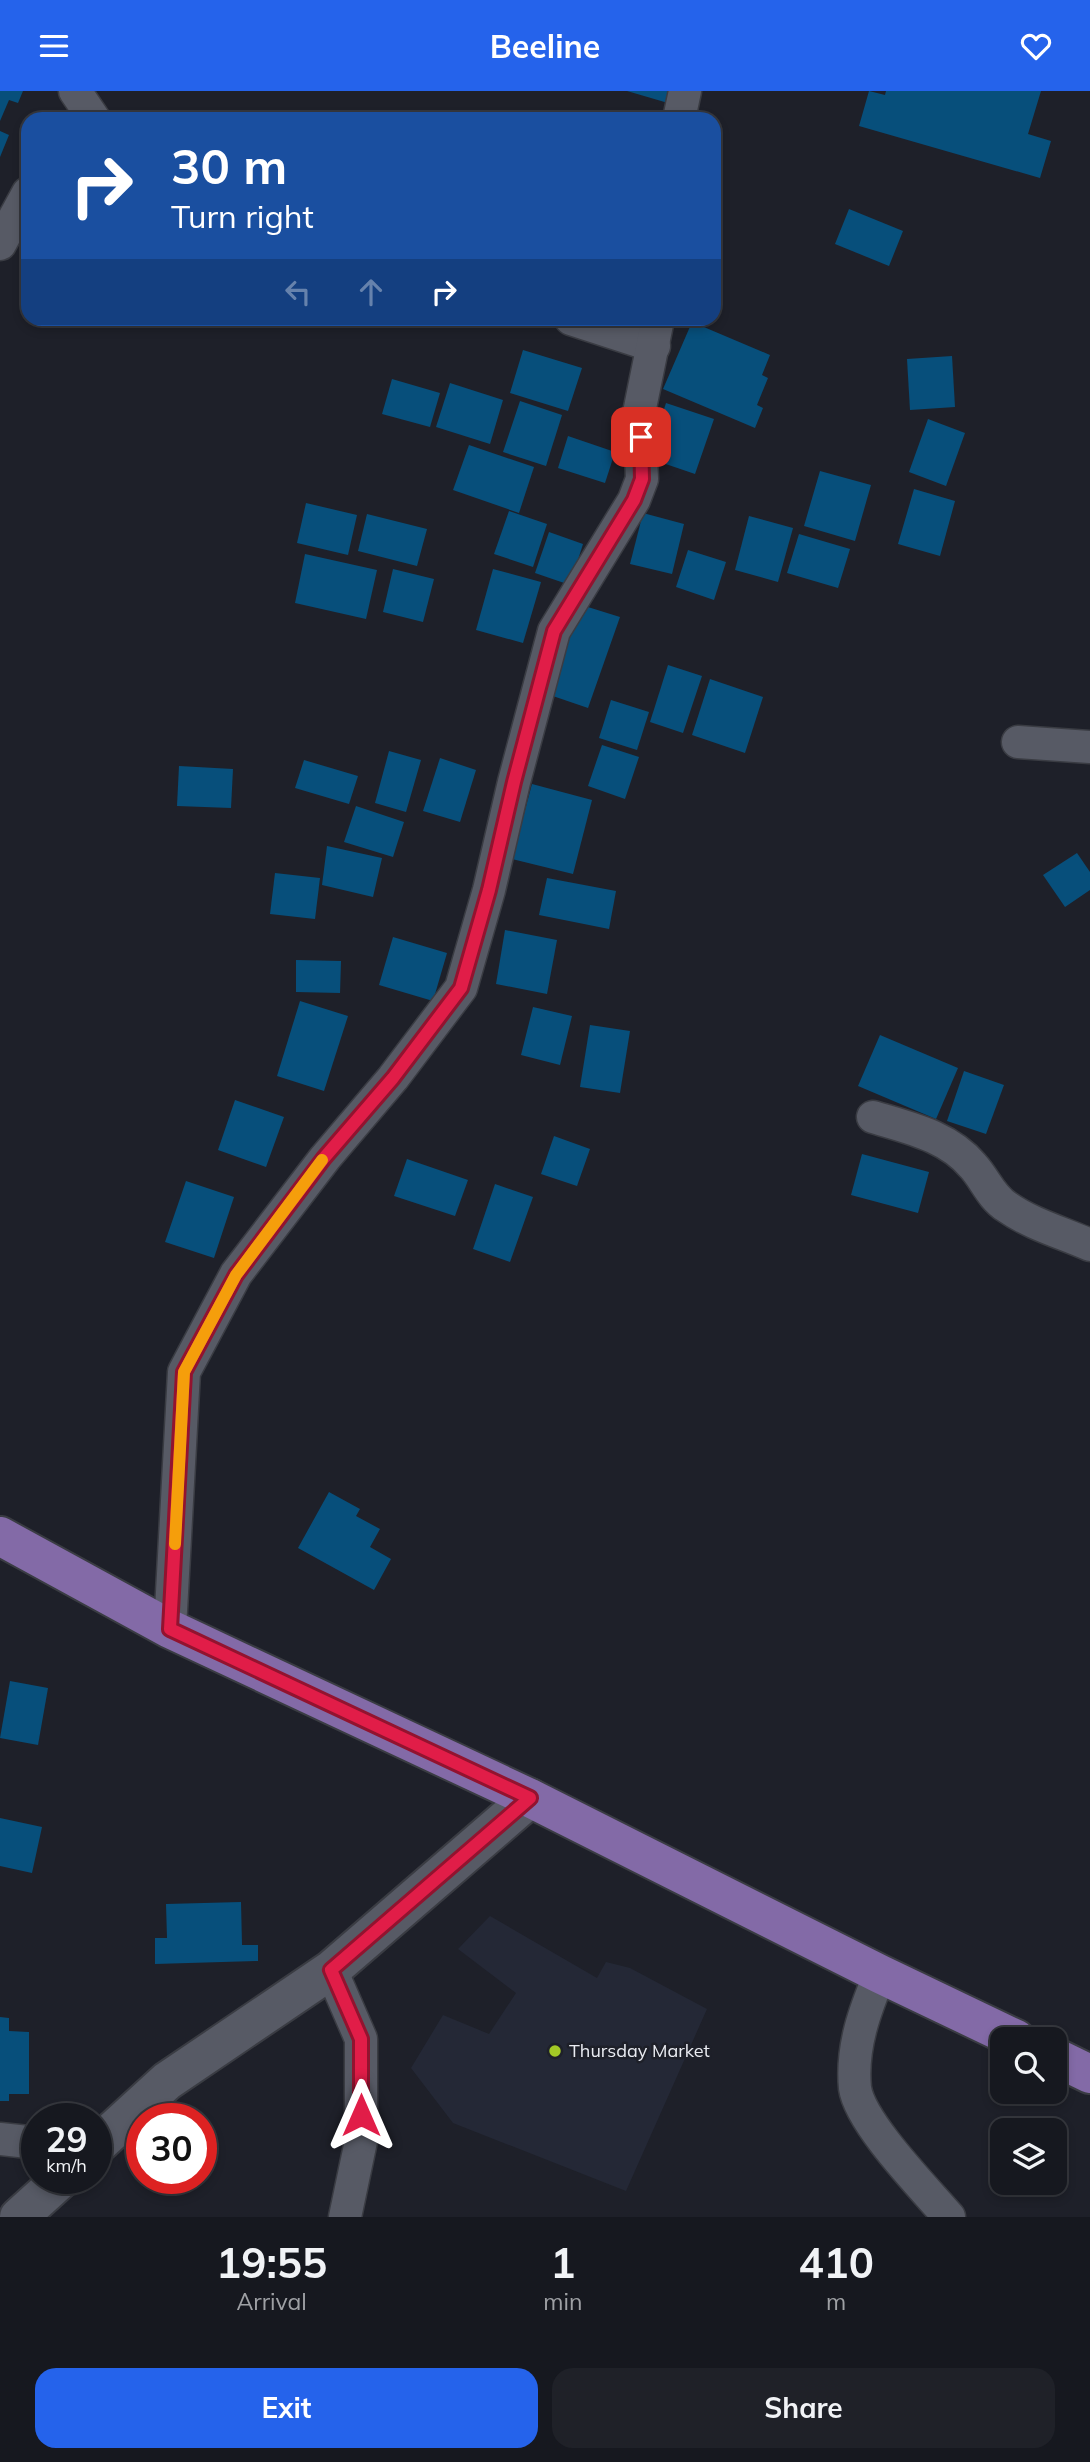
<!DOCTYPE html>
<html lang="en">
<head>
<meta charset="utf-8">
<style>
  body { margin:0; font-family:Mulish,sans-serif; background:#1f2128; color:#f1f3f6; height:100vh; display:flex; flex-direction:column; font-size:26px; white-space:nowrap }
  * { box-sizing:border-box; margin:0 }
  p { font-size:23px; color:#9ea0a4 }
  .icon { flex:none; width:38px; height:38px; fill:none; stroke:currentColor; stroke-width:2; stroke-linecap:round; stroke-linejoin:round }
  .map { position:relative; height:2126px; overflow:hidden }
  .sheet { display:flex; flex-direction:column; background:#16181f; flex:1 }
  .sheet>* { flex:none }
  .guide { position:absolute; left:21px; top:21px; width:700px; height:214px; border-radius:21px; box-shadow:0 4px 10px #0003,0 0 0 2px #35373d; background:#1a4fa0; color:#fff; overflow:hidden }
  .controls { position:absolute; left:990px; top:1936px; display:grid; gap:14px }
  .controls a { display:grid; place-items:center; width:77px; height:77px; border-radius:14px; background:#16181f; box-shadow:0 4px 10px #0003,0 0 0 2px #35373d; font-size:35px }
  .speed { position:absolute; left:21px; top:2012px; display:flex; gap:14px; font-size:35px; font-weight:700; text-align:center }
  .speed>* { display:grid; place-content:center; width:91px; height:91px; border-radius:50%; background:#16181f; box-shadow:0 4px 10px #0003,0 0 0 2px #35373d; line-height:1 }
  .speed small { font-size:18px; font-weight:400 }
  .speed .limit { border:10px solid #d22; background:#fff; color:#111 }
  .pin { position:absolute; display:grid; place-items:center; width:60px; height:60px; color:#fff; margin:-30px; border-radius:14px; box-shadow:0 4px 10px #0006 }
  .me { position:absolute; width:77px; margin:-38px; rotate:0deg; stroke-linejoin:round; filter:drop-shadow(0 0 5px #0008) }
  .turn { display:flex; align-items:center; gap:24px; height:147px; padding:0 35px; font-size:32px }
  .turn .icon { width:91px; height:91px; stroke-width:2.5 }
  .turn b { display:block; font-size:49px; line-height:60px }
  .lanes { display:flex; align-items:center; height:66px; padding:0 35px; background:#0003; justify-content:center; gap:35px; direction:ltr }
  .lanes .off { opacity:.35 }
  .eta { display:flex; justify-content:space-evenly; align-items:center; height:119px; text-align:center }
  .eta b { font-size:42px; font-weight:700; line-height:49px }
  .button { display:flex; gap:14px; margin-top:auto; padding:14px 35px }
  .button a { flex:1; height:80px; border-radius:21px; background:#2563eb; color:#fff; font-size:28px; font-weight:700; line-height:80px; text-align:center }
  .button a+a { background:#1f2128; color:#f1f3f6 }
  header { display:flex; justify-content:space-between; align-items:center; height:91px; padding:0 35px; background:#2563eb; color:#fff; font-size:32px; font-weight:700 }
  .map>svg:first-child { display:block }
</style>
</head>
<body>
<header><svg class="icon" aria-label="menu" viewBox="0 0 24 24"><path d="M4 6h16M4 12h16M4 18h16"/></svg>Beeline<svg class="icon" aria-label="heart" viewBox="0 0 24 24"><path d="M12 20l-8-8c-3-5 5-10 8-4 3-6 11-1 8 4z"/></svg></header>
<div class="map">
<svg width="1090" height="2126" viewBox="0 0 1090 2126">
  <rect width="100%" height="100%" fill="#1e2029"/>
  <!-- built -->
  <polygon fill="#242836" points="490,1825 597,1887 606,1871 630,1877 707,1918 626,2100 453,2032 411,1977 443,1924 489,1943 516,1902 458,1858"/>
  <!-- building -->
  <g fill="#074f7b">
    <polygon points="0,0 23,0 18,12 9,9 0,30"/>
    <polygon points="627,0 672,0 668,12"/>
    <polygon points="869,0 885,4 886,0 1041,0 1028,43 1051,50 1040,87 859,35"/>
    <polygon points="516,22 533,28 514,28"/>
    <polygon points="0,40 9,44 0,66"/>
    <polygon points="849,118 903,140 889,175 835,153"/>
    <polygon points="135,228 183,228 181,237"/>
    <polygon points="692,231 770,264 762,284 768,287 757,314 763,317 755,337 663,298"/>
    <polygon points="523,259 582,277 568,320 510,302"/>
    <polygon points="952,265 955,316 910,319 907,268"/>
    <polygon points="392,288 440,302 430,336 382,323"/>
    <polygon points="450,292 503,309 490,353 436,336"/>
    <polygon points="520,310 562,324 546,375 503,361"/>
    <polygon points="666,312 714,328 695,383 648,367"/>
    <polygon points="928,328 965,342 946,395 909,381"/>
    <polygon points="568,345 615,361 605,392 558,377"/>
    <polygon points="469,354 534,376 519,422 453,399"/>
    <polygon points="820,380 871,394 855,450 804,435"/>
    <polygon points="914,398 955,410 940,465 898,453"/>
    <polygon points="306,412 357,424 348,464 297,452"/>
    <polygon points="509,420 547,433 533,476 494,463"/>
    <polygon points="643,422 684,433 672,483 630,473"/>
    <polygon points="367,423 427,438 417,475 358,460"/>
    <polygon points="749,425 793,437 778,491 735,479"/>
    <polygon points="549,441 583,453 570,494 535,482"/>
    <polygon points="799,443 850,458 838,497 787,482"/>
    <polygon points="688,459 726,471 714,509 676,496"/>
    <polygon points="305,463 377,479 366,528 295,512"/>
    <polygon points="393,478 434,488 423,531 383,521"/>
    <polygon points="493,478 541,491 523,552 476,539"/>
    <polygon points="575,512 620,526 588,617 544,602"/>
    <polygon points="668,574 702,585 683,642 650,631"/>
    <polygon points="710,588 763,606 745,662 692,644"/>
    <polygon points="611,609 649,621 637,659 599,647"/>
    <polygon points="602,654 639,666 625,708 588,695"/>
    <polygon points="389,660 421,669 406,721 375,712"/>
    <polygon points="440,667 476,679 460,731 423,720"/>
    <polygon points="304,669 358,685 349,713 295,697"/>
    <polygon points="179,675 233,678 231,717 177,715"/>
    <polygon points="532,693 592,709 573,783 512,768"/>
    <polygon points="356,715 404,731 393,766 344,751"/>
    <polygon points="327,755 382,767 373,806 322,794"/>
    <polygon points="1077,762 1090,781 1090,799 1065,816 1043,784"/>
    <polygon points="275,782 320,787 315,828 270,823"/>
    <polygon points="547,787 616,800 609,838 539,824"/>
    <polygon points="505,839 557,849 547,903 496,893"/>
    <polygon points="393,846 447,862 433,910 379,894"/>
    <polygon points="296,869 341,870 340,902 296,901"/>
    <polygon points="300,910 348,925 324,1000 277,985"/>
    <polygon points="533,916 572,925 560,974 521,964"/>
    <polygon points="590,934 630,940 620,1002 580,996"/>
    <polygon points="880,944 958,977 936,1028 858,995"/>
    <polygon points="964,980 1004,994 986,1043 947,1030"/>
    <polygon points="235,1009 284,1026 266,1076 218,1059"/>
    <polygon points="554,1045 590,1058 577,1095 541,1083"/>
    <polygon points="862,1063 929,1081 918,1122 851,1104"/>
    <polygon points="407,1068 468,1089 455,1125 394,1105"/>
    <polygon points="186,1090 234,1106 214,1167 165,1151"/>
    <polygon points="495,1093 533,1106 510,1171 473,1158"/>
    <polygon points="329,1401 360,1418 356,1425 380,1438 370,1456 391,1468 374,1499 298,1457"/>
    <polygon points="10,1590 48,1597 38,1654 0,1647"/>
    <polygon points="0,1727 42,1736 32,1782 0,1775"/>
    <polygon points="241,1811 242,1854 258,1854 258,1870 155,1873 155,1847 167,1847 166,1813"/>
    <polygon points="0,1926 9,1927 9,1940 29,1941 29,2003 9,2003 9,2010 0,2010"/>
  </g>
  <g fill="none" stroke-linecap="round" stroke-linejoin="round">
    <defs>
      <g id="minor">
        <polyline points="75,0 94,28"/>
        <polyline points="679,28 685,0"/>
        <polyline points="0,153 28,102"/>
        <polyline points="571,228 654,255"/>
        <polyline points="1018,651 1090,656"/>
        <path d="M 873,1026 C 909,1037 948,1045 973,1075 C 985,1088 991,1106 1007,1116 C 1031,1133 1063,1142 1090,1154"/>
        <polyline points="170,1538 184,1281 236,1183 325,1067 393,987 461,897 489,799 514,691 554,540 634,409 642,388 639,322 658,228"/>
        <polyline points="331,1879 361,1948 361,2050 345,2126"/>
        <path d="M 880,1883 C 865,1919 851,1956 855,1997 C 860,2032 925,2098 949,2126"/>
        <polyline points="0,2048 37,2052"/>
      </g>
      <g id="tertiary">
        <polyline points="96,2055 167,1990 331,1879 530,1707"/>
        <polyline points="19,2126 61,2088"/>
      </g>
      <g id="primary">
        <polyline points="0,1445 170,1538 530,1707 880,1883 1016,1948"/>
        <polyline points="1055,1966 1090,1983"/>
      </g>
    </defs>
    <!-- minor casing -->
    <use href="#minor" stroke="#3a3c43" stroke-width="35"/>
    <!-- tertiary casing -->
    <use href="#tertiary" stroke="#3a3c43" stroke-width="42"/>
    <!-- primary casing -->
    <use href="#primary" stroke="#3a3c43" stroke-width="42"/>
    <!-- minor -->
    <use href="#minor" stroke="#575a65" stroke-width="32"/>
    <!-- tertiary -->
    <use href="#tertiary" stroke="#575a65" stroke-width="38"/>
    <!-- primary -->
    <use href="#primary" stroke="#836aa7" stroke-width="38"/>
  </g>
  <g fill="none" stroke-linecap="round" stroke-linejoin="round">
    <defs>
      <polyline id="route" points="361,2024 361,1948 331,1879 530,1707 170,1538 184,1281 236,1184 324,1067 393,987 461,897 489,799 514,691 554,540 634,409 642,388 641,346"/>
    </defs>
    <!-- route casing -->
    <use href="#route" stroke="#92132f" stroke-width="18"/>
    <!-- route -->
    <use href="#route" stroke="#e11d48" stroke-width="12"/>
    <!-- slow -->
    <polyline stroke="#f59e0b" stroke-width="12" points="175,1453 184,1281 236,1184 322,1069"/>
  </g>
  <!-- markers -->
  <circle fill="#a3c926" stroke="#1e2029" stroke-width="2.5" cx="555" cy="1960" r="7"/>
  <g text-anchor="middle" stroke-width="5" stroke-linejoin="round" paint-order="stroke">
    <!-- poi labels -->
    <g font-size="18" fill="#eaecf2" stroke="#1e2029" text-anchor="start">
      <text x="569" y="1966">Thursday Market</text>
    </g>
  </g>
</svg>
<div class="controls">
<a><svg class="icon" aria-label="search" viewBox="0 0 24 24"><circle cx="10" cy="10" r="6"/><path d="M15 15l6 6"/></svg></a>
<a><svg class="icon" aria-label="layers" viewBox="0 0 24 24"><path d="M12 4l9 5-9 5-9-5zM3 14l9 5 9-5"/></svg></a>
</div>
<div class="speed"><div>29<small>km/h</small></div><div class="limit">30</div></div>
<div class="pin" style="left:641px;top:346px;background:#d93025"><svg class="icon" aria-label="arrive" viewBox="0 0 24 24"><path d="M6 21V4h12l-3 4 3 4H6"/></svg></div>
<svg class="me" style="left:361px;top:2024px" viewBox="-20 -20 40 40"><path d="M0-17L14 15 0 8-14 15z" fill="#e11d48" stroke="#fff" stroke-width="4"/></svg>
<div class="guide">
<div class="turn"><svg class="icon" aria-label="right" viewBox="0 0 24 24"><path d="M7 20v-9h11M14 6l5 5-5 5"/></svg><div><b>30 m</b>Turn right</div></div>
<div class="lanes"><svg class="icon off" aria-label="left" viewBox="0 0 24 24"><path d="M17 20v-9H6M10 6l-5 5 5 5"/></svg><svg class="icon off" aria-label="ahead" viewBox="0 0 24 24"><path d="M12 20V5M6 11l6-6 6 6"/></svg><svg class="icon" aria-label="right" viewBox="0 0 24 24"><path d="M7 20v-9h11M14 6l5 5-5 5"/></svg></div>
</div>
</div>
<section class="sheet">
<div class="eta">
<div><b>19:55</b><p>Arrival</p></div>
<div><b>1</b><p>min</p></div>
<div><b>410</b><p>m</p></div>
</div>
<div class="button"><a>Exit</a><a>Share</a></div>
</section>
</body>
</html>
